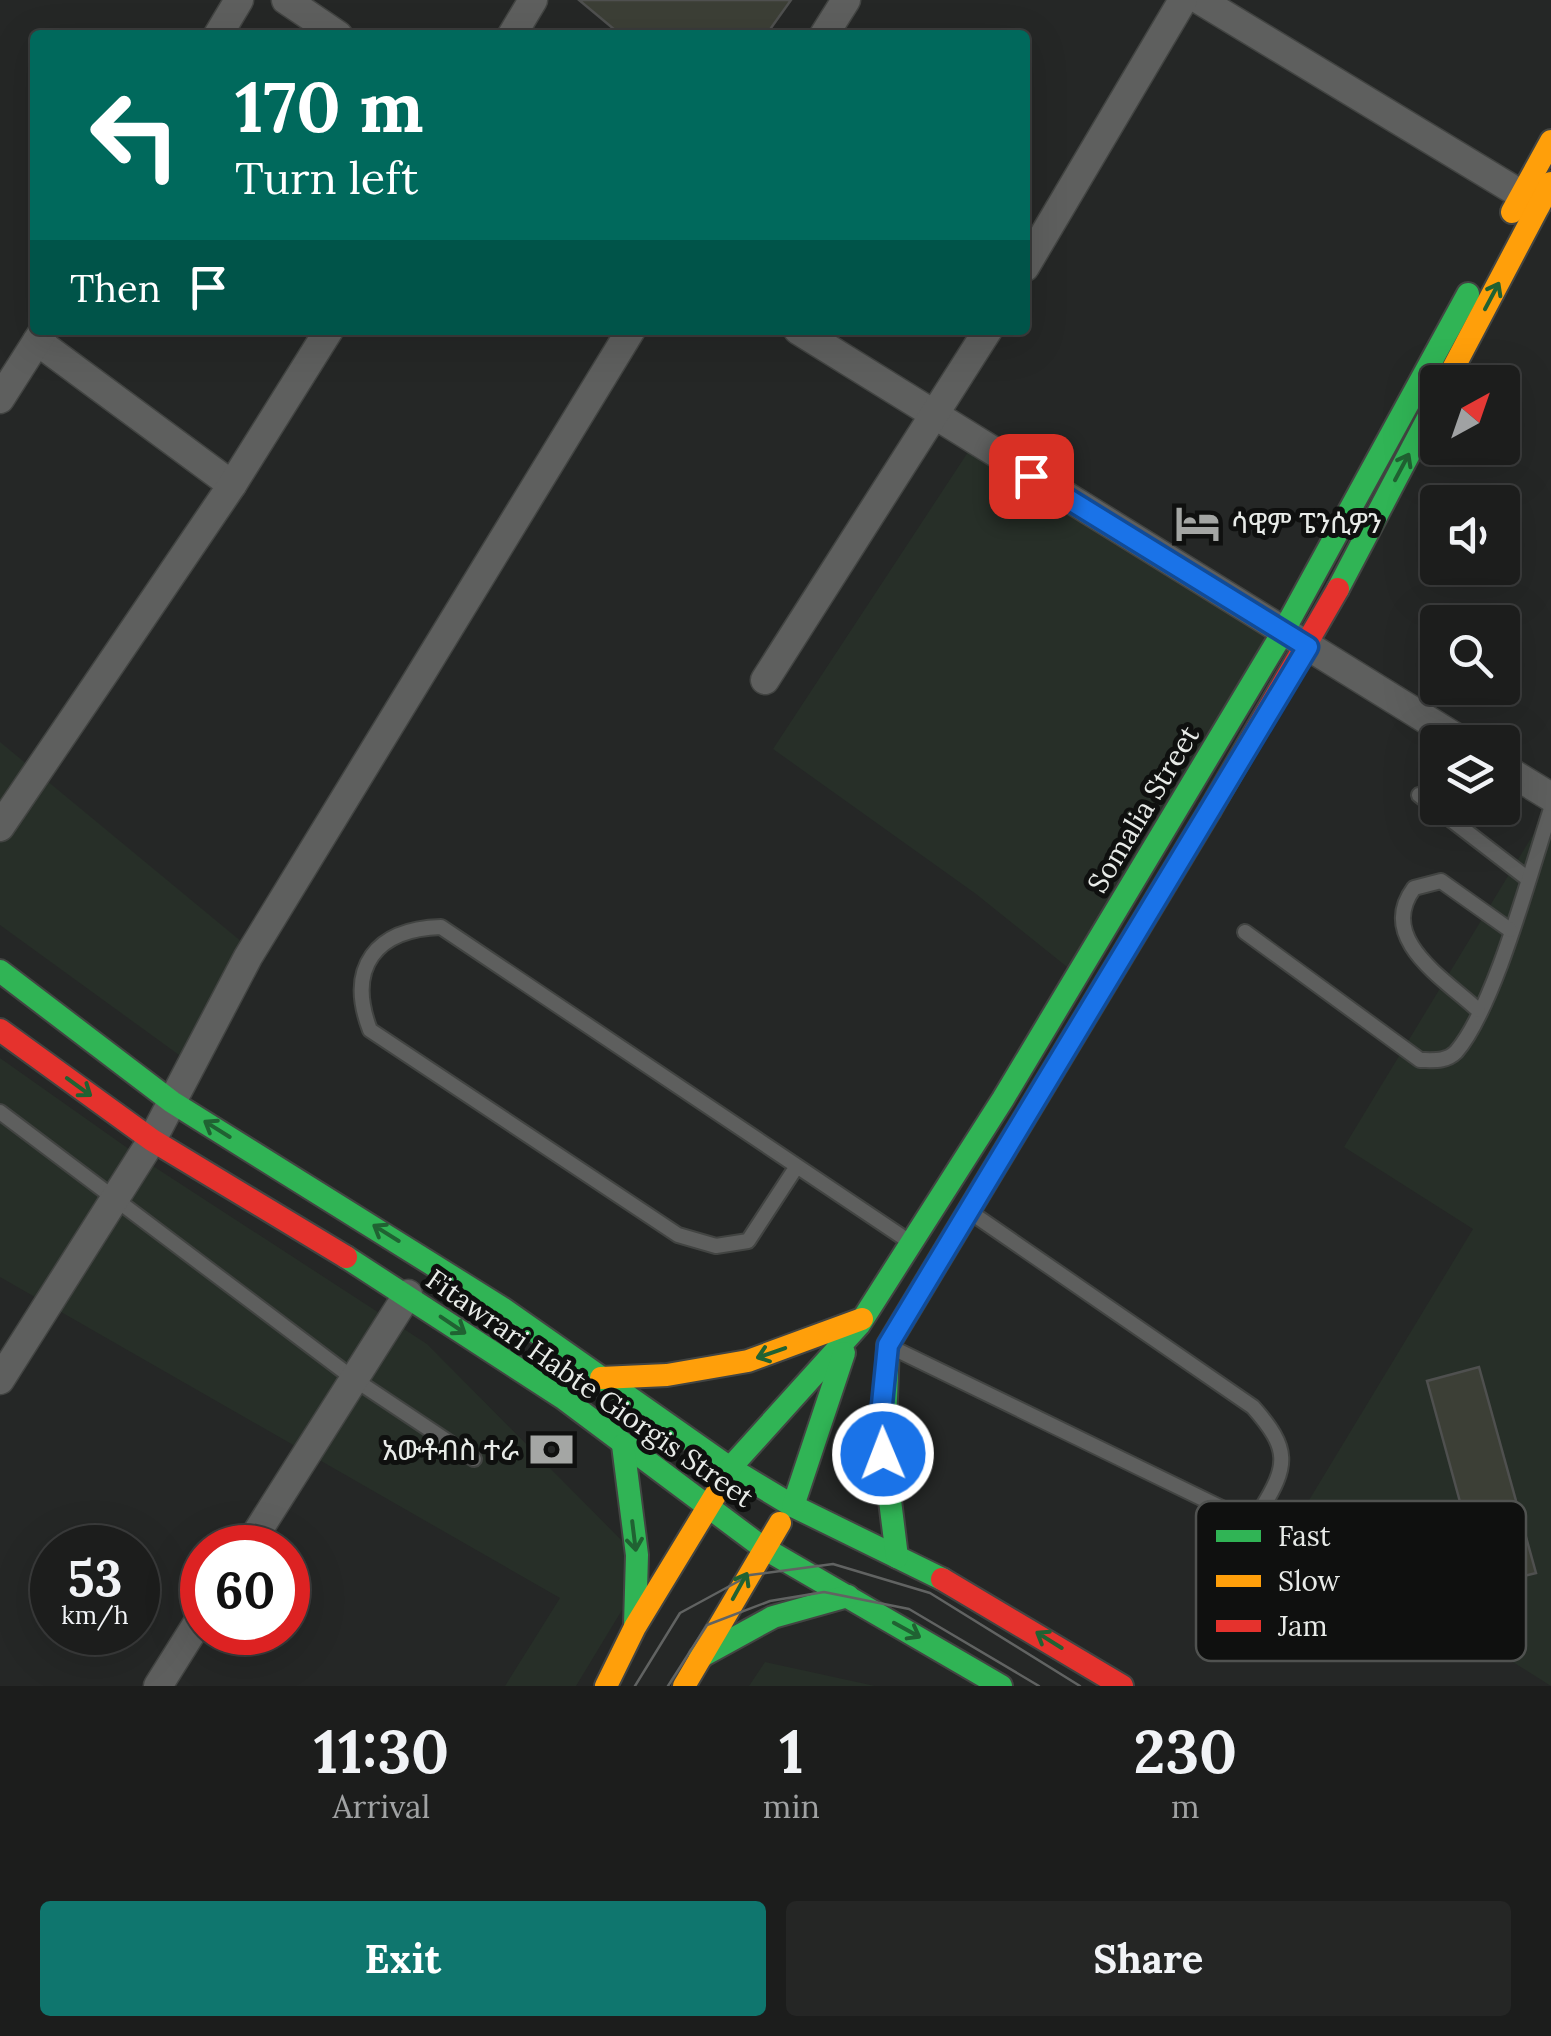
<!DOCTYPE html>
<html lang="en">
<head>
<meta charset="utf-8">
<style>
  body { margin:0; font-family:Lora,"Noto Sans Ethiopic",serif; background:#252625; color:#f1f3f6; height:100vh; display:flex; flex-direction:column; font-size:38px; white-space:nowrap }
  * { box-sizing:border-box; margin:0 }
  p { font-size:32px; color:#a0a2a3 }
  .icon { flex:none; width:55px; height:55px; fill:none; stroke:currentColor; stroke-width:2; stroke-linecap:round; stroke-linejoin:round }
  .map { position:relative; height:1686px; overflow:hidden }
  .panel { display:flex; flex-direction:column; background:#1c1d1c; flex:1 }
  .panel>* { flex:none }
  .guide { position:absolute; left:30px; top:30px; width:1000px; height:305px; border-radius:10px; box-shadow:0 10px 40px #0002,0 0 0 2px #3a3b3b; background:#00695c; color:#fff; overflow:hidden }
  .needle { width:65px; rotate:40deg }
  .fabs { position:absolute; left:1420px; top:365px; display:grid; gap:20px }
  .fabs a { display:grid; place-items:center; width:100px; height:100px; border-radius:10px; background:#1c1d1c; box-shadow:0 10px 40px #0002,0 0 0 2px #3a3b3b; font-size:50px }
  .speed { position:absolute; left:30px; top:1525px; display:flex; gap:20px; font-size:50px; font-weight:700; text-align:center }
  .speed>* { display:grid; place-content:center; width:130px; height:130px; border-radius:50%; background:#1c1d1c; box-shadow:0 10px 40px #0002,0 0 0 2px #3a3b3b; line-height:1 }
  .speed small { font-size:25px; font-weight:400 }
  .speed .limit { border:15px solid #d22; background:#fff; color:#111 }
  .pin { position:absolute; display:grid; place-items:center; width:85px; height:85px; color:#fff; margin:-42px; border-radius:20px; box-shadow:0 5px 15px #0006 }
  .me { position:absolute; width:110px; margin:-55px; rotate:359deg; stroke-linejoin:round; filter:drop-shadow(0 0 8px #0008) }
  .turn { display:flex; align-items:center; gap:35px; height:210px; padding:0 40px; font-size:45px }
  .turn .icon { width:130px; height:130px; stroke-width:2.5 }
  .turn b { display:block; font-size:70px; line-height:85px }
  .then { display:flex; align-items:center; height:95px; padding:0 40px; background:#0003; gap:20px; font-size:38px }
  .eta { display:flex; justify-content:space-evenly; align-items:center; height:170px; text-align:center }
  .eta b { font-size:60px; font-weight:800; line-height:70px }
  .button { display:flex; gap:20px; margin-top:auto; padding:20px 40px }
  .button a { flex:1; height:115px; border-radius:10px; background:#0f766e; color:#fff; font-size:40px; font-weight:800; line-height:115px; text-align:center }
  .button a+a { background:#252625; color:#f1f3f6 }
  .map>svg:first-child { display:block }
</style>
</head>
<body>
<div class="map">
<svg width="1551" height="1686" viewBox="0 0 1551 1686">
  <rect width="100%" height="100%" fill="#252726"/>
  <!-- built -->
  <g fill="#272f28">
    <polygon points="972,446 1283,638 1082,979 976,894 773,749"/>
    <polygon points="0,742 254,952 186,1060 0,925"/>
    <polygon points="1551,805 1551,1686 1294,1525 1473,1229 1344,1147"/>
    <polygon points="0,1058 153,1166 427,1344 648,1567 576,1686 505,1686 560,1598 0,1277"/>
    <polygon points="765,1662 875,1686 749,1686"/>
  </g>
  <!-- building -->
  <g fill="#3c3f36" stroke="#4f504f" stroke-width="2.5">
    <polygon points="579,0 791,0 766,35 621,35"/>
    <polygon points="1479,1367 1536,1573 1483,1586 1427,1381"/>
  </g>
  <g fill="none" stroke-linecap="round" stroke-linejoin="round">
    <defs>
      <g id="lane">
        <polyline points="1419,795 1528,879"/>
        <path d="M 1245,932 L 1420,1060 C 1433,1060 1446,1062 1456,1052 C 1495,1007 1531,869 1551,809"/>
        <path d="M 1478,1010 C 1445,979 1376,939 1414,888 L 1441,881 L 1510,930"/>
        <polyline points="0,1112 354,1379 474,1459"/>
        <path d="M 797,1166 L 748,1241 L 716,1246 L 678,1235 L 370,1030 C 346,967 376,929 441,927 L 910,1242"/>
        <path d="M 895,1349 L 1228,1511 L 1247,1515 L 1260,1511 C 1289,1465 1290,1449 1253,1407 L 973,1214"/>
      </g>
      <g id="street">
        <polyline points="286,0 338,35"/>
        <polyline points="1200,0 1537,204"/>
        <polyline points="218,35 239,0"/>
        <polyline points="512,35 533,0"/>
        <polyline points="824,35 846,0"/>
        <polyline points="1025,267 1183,0"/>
        <polyline points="798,330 1463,742"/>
        <polyline points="37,341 232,485"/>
        <polyline points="0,399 44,330"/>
        <polyline points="765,680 988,330"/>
        <polyline points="1502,767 1551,797"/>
        <polyline points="0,827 232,485 329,330"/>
        <polyline points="0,1380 152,1140 248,957 631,330"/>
        <polyline points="247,1548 408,1294"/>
        <polyline points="158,1686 202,1616"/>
      </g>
      <g id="fast">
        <polyline points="1338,589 1438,399"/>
        <polyline points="0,971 172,1102 502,1308 730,1468 793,1506 942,1579"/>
        <polyline points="346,1257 563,1398 762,1547 1001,1686"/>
        <polyline points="623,1445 637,1555 635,1625"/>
        <polyline points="730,1468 859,1325 1003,1099 1283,632 1468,294"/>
        <polyline points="793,1506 844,1353"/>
        <polyline points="897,1557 884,1452 888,1345 1210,810"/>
        <polyline points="700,1657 773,1617 848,1596"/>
      </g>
      <g id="slow">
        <polyline points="1512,212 1551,141"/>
        <polyline points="1446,382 1551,183"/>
        <polyline points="601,1378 667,1375 748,1361 862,1319"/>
        <polyline points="606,1686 635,1627 722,1484"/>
        <polyline points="684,1686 780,1523"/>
      </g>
      <g id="jam">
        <polyline points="1210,810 1338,589"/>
        <polyline points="0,1030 152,1140 346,1257"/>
        <polyline points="942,1579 1122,1686"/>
      </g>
    </defs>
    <!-- lane casing -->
    <use href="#lane" stroke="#424442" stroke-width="18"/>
    <!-- street casing -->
    <use href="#street" stroke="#424442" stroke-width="31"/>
    <!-- fast casing -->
    <use href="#fast" stroke="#424442" stroke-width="26"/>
    <!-- slow casing -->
    <use href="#slow" stroke="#424442" stroke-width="26"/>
    <!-- jam casing -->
    <use href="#jam" stroke="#424442" stroke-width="26"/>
    <!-- lane -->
    <use href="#lane" stroke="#5e5f5e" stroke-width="14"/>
    <!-- street -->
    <use href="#street" stroke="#5e5f5e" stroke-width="28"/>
    <!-- fast -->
    <use href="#fast" stroke="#30b455" stroke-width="22"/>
    <!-- slow -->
    <use href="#slow" stroke="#ff9f0a" stroke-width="22"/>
    <!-- jam -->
    <use href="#jam" stroke="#e5322d" stroke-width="22"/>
    <!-- tram -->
    <g stroke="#616362" stroke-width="2.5">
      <polyline points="635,1686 680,1613 750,1575 833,1564 930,1593 1080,1686"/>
      <polyline points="668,1686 707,1625 770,1601 824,1592 909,1609 1039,1686"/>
    </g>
  </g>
  <!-- one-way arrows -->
  <defs><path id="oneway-shaft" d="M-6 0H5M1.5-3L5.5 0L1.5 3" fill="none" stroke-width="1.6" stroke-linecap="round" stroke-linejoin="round" transform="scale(2.5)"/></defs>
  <g stroke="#206232">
    <use href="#oneway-shaft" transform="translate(1492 296) rotate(-62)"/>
    <use href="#oneway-shaft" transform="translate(1402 467) rotate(-62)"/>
    <use href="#oneway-shaft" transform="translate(79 1087) rotate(36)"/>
    <use href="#oneway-shaft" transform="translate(217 1129) rotate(-148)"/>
    <use href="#oneway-shaft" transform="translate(386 1233) rotate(-148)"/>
    <use href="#oneway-shaft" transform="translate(453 1325) rotate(34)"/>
    <use href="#oneway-shaft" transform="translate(771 1353) rotate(161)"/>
    <use href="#oneway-shaft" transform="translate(634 1536) rotate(83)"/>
    <use href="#oneway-shaft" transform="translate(740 1586) rotate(-61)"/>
    <use href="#oneway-shaft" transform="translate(907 1630) rotate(29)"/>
    <use href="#oneway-shaft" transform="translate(1049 1640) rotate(-148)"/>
  </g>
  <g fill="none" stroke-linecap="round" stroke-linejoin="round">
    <defs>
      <polyline id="route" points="883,1454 880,1424 888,1345 1308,647 1031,476"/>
    </defs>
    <!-- route casing -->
    <use href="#route" stroke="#114b97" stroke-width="25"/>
    <!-- route -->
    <use href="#route" stroke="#1a73e8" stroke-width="18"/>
  </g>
  <!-- icons -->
  <defs>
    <symbol id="hotel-bare" viewBox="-9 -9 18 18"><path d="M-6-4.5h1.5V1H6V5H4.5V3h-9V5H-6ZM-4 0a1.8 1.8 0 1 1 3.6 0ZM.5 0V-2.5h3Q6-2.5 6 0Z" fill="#a4a6a4" stroke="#0f100f" stroke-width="2.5" paint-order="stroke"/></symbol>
    <symbol id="bank-bare" viewBox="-9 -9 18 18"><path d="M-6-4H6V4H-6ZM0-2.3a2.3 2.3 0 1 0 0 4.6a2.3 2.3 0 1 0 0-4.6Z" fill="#a4a6a4" stroke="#0f100f" stroke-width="2.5" paint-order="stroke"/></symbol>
  </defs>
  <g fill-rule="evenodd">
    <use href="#hotel-bare" x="1166" y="492" width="63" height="63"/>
    <use href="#bank-bare" x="520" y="1418" width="63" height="63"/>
  </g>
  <g text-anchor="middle" stroke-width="10" stroke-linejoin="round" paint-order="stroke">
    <!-- poi labels -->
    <g font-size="28" fill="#e8ebe8" stroke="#0f100f" text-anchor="start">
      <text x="1231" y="533">ሳዊም ፔንሲዎን</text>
      <text x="519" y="1460" text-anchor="end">አውቶብስ ተራ</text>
    </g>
    <!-- street labels -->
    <g font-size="28" fill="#e8ebe8" stroke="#0f100f">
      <text transform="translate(1143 809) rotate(-59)" y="10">Somalia Street</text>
      <text transform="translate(590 1388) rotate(35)" y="10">Fitawrari Habte Giorgis Street</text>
    </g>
  </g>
  <!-- legend -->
  <rect x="1196" y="1501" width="330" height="160" rx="15" fill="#0f100f" stroke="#505250" stroke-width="2.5"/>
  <rect x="1216" y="1530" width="45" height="12" fill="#30b455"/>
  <rect x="1216" y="1575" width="45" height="12" fill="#ff9f0a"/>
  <rect x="1216" y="1620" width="45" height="12" fill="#e5322d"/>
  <g font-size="28" fill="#e8ebe8">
    <text x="1278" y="1546">Fast</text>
    <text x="1278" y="1591">Slow</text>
    <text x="1278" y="1636">Jam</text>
  </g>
</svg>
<div class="fabs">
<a><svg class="needle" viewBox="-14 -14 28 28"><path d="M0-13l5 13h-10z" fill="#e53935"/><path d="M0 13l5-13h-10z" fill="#a0a2a3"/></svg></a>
<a><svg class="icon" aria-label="sound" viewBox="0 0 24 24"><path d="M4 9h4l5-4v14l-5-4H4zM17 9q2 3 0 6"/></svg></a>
<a><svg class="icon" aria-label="search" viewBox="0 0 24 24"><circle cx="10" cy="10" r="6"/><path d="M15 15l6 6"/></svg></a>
<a><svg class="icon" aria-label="layers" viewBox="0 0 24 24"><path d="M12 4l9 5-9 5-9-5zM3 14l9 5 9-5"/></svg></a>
</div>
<div class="speed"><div>53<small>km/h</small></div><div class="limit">60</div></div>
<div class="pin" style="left:1031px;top:476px;background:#d93025"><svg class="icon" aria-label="arrive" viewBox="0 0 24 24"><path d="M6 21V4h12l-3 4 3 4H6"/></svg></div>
<svg class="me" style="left:883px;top:1454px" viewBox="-20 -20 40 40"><circle r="17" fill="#1a73e8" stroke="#fff" stroke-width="3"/><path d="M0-11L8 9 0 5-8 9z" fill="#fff"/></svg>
<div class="guide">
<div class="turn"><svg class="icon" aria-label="left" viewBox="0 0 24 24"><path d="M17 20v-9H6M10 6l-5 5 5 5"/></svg><div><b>170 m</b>Turn left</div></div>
<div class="then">Then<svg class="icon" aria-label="arrive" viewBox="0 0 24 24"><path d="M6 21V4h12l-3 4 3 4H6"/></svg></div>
</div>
</div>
<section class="panel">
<div class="eta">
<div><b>11:30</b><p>Arrival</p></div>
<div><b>1</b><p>min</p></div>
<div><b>230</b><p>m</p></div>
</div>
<div class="button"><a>Exit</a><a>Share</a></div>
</section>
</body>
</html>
